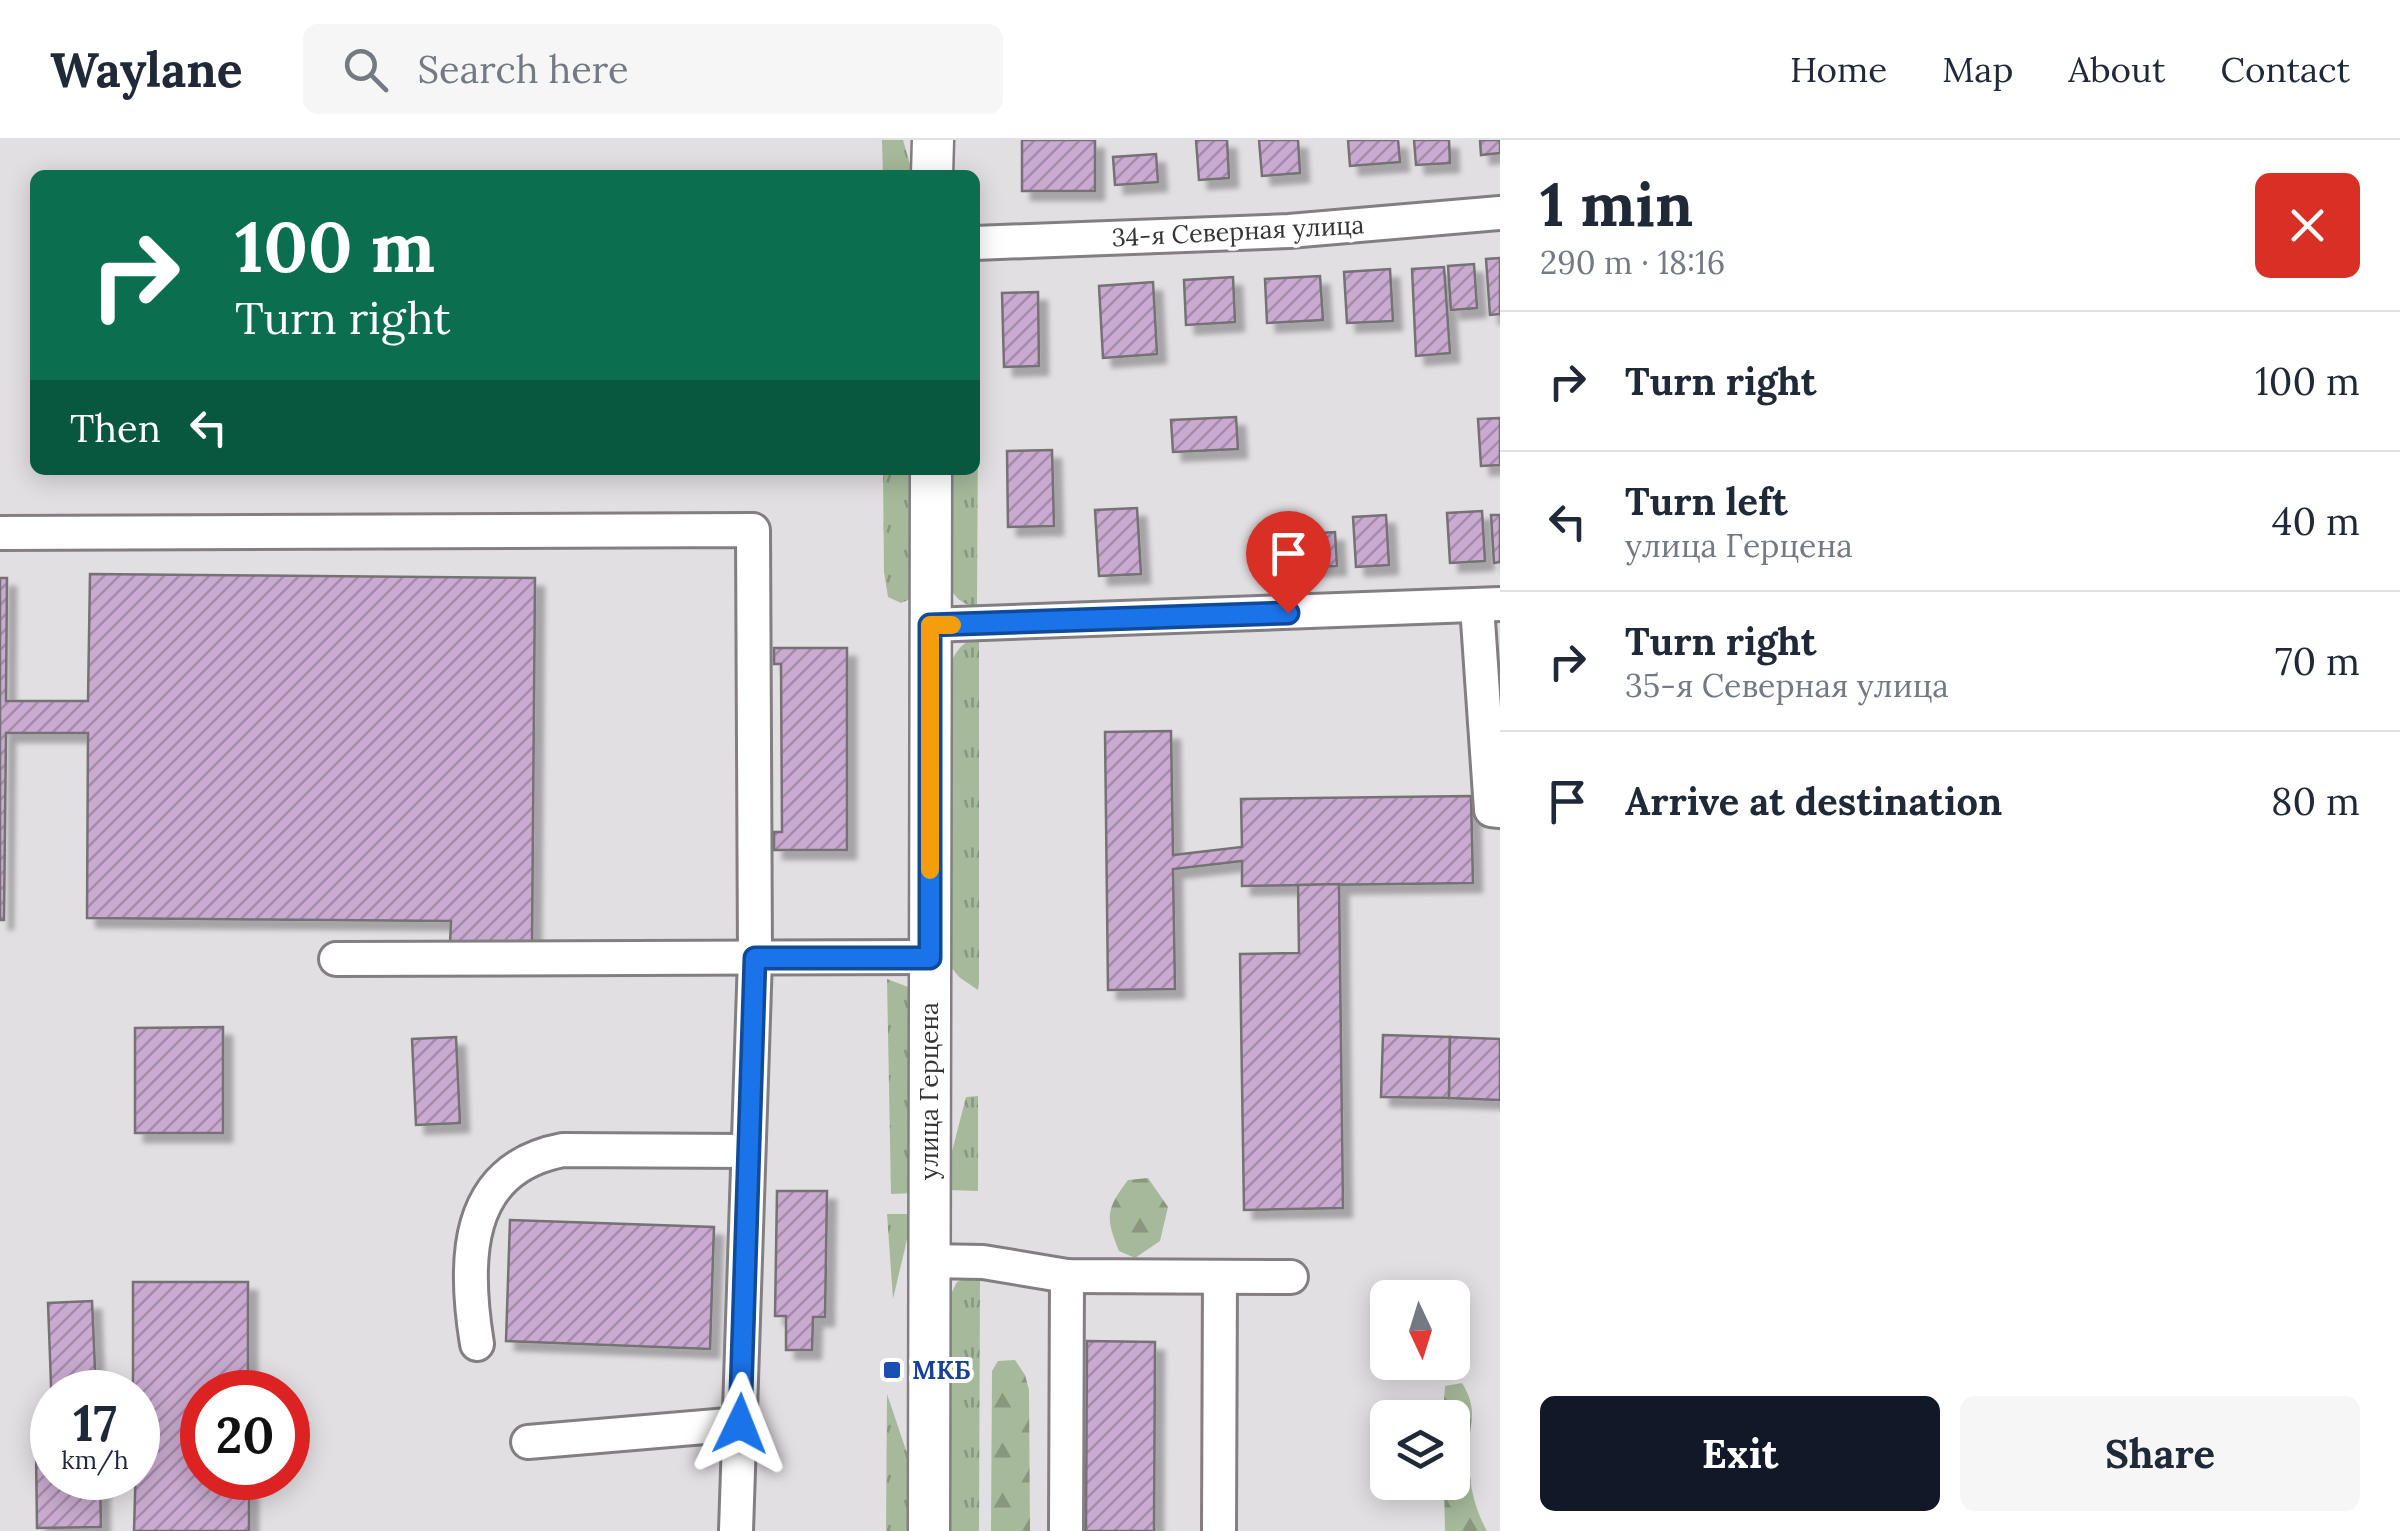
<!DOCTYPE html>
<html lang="en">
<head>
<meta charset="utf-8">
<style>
  body { margin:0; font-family:Lora,serif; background:#f6f6f7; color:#1f2937; height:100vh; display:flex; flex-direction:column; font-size:38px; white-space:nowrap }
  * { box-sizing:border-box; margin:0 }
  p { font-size:32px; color:#747a83 }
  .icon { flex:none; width:55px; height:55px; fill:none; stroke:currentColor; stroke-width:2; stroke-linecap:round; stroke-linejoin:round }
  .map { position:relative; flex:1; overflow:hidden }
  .sheet { display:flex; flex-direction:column; background:#fff; width:900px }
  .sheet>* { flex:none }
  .banner { position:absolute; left:30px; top:30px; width:950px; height:305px; border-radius:15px; box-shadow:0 5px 25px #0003; background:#0b6e4f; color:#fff; overflow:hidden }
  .needle { width:65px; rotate:176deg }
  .buttons { position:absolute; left:1370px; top:1140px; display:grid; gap:20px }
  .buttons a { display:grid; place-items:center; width:100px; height:100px; border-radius:15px; background:#fff; box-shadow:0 5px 25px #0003; font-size:50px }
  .speed { position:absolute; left:30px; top:1230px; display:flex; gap:20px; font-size:50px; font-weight:700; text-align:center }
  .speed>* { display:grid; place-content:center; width:130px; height:130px; border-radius:50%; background:#fff; box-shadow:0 5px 25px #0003; line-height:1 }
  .speed small { font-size:25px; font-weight:400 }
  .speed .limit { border:15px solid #d22; background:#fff; color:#111 }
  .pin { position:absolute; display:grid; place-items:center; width:85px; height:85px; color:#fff; margin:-102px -42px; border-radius:50% 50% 50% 0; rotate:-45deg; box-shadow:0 0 10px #0007 }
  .pin .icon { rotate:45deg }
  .me { position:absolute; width:110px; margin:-55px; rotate:2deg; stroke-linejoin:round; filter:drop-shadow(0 0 8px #0008) }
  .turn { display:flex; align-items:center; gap:35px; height:210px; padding:0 40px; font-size:45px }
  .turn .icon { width:130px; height:130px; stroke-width:2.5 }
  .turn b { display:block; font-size:70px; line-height:85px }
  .then { display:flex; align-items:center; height:95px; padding:0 40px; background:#0003; gap:20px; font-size:38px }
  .round { display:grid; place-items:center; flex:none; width:105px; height:105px; border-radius:15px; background:#f6f6f7 }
  .summary { display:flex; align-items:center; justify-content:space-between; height:170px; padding:0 40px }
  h1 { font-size:60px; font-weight:700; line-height:75px }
  .action { display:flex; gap:20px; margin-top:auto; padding:20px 40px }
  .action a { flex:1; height:115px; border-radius:15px; background:#111827; color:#fff; font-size:40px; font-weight:700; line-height:115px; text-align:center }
  .action a+a { background:#f6f6f7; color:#1f2937 }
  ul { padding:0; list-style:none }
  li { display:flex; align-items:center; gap:30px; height:140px; padding:0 40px; border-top:2px solid #e0e1e3 }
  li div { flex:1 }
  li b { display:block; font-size:38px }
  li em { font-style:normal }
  header { display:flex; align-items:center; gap:60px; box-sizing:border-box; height:140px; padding:0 50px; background:#fff; border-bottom:2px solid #e0e1e3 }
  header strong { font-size:48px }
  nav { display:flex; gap:55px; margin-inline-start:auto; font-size:35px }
  .search { width:700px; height:90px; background:#f6f6f7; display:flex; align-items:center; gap:25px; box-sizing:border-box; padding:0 35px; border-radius:15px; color:#747a83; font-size:38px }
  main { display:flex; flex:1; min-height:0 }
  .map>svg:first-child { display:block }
</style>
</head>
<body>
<header>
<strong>Waylane</strong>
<div class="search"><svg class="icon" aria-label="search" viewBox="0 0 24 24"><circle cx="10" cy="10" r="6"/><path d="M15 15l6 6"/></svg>Search here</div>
<nav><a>Home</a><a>Map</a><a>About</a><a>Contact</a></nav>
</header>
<main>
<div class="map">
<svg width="1500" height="1391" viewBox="0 0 1500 1391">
  <defs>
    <pattern id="grass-tufts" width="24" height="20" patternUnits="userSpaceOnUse" patternTransform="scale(2.5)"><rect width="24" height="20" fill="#a6b99a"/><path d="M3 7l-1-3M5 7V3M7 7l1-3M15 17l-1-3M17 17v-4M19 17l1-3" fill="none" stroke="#88977e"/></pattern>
    <pattern id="forest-firs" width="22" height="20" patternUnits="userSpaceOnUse" patternTransform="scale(2.5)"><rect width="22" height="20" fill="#a6b99a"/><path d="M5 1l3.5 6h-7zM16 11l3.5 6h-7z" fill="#88977e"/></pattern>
    <pattern id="building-hatch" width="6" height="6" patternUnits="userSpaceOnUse" patternTransform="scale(2.5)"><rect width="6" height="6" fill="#caaad0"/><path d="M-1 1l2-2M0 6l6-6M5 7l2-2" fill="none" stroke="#a58baa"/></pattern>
    <filter id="shadow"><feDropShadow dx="9" dy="9" stdDeviation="2.5" flood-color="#0004"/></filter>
  </defs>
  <rect width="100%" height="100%" fill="#e2dfe3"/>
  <!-- grass -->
  <g fill="url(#grass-tufts)">
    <polygon points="882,0 903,0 913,35 883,35"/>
    <path d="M 979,111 L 977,466 C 962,466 954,456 947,443 L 948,330 L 975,330 L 975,112 Z"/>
    <polygon points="883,330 915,330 915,450 908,460 901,463 888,457 884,432"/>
    <path d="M 979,497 L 979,843 L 978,850 L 959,837 L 947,822 L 946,535 C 953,517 958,502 979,497 Z"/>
    <polygon points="887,839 911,848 915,1053 891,1054"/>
    <polygon points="978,956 978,1051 948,1050 948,1027 966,957"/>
    <polygon points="887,1074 913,1074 893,1159"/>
    <polygon points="972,1135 980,1139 979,1391 946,1391 946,1164 957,1142"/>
    <polygon points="887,1254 909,1319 908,1391 886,1391"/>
  </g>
  <!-- forest -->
  <g fill="url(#forest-firs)">
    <path d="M 1148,1038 L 1168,1067 L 1160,1101 L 1135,1118 L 1119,1111 C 1105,1077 1106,1069 1128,1040 Z"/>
    <polygon points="1015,1220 1025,1235 1029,1250 1030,1391 991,1391 992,1231 998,1221"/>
    <path d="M 1462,1243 C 1480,1272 1468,1283 1469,1313 C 1469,1342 1473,1366 1487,1391 L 1445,1391 L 1444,1343 L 1452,1342 L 1452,1278 L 1443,1277 L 1445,1246 Z"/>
  </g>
  <!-- building -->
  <g fill="url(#building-hatch)" stroke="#747174" stroke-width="2.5" filter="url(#shadow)">
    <rect x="1022" y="0" width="73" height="51"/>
    <polygon points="1196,0 1227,0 1229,38 1199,40"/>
    <polygon points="1259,0 1298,0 1300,33 1262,36"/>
    <polygon points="1348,0 1398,0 1400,22 1350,26"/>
    <polygon points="1414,0 1449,0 1450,23 1416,25"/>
    <polygon points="1480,0 1500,0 1500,13 1481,15"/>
    <polygon points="1156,14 1158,42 1115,45 1113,17"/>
    <polygon points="1500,118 1500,174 1490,175 1486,119"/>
    <polygon points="1474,124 1477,168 1451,170 1448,126"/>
    <polygon points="1444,127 1450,213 1416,216 1412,129"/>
    <polygon points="1390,129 1393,181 1347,183 1344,132"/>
    <polygon points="1320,136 1323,180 1267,183 1265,139"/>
    <polygon points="1233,137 1235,182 1186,185 1184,140"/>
    <polygon points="1153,142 1157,214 1103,218 1099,146"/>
    <polygon points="1038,152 1039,226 1004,227 1002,153"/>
    <polygon points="1236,277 1238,309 1173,312 1171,280"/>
    <polygon points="1500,278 1500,325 1481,326 1478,279"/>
    <polygon points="1052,310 1054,386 1008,387 1007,311"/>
    <polygon points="1137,368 1141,434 1099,436 1095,370"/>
    <polygon points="1482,371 1485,421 1450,423 1447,373"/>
    <polygon points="1386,375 1389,425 1356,427 1353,377"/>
    <polygon points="1491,375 1500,375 1500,422 1494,423"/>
    <polygon points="1335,392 1337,426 1274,429 1272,396"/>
    <polygon points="90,434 535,438 532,804 450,804 451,781 87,778 88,593 6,593 4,780 0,780 0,438 7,438 6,561 88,561"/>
    <polygon points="774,508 847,508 847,710 774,710 774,692 782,692 781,524 774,524"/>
    <polygon points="1171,591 1173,715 1242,707 1241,659 1471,656 1473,743 1242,746 1242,721 1173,729 1175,849 1108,850 1105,592"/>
    <polygon points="1339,744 1343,1068 1244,1070 1240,814 1299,813 1298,745"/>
    <polygon points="223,887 223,993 135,993 135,888"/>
    <polygon points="1383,895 1450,897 1449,958 1381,957"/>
    <polygon points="456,897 460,983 416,985 412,899"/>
    <polygon points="1450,897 1500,899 1500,960 1449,958"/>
    <polygon points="777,1051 827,1051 825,1177 813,1177 812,1210 786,1210 786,1176 775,1176"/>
    <polygon points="510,1080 714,1087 710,1209 506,1201"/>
    <polygon points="133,1142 248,1142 248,1252 202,1252 202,1338 249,1338 249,1391 134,1391 138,1252 133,1252"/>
    <polygon points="92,1161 96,1252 52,1252 52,1272 48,1163"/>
    <polygon points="1087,1201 1155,1202 1154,1391 1086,1391"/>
    <polygon points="36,1312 52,1312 52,1338 100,1338 101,1387 37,1388"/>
  </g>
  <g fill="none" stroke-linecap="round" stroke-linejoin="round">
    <defs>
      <g id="minor">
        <polyline points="975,103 1289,91 1500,73"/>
        <polyline points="0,393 753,390 755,818 736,1391"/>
        <polyline points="1477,466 1491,670 1500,671"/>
        <polyline points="930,485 1500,464"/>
        <polyline points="336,819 930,817"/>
        <polyline points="928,1121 983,1122 1067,1136 1291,1137"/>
        <path d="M 477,1204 C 464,1124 462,1029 563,1010 L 748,1011"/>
        <polyline points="528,1302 740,1284"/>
        <polyline points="1066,1391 1067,1136"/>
        <polyline points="1219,1391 1220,1137"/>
      </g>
      <g id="major">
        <polyline points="932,35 933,0"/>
        <polyline points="929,1391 931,330"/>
      </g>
    </defs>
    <!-- minor casing -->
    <use href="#minor" stroke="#827e82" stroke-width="38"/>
    <!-- major casing -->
    <use href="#major" stroke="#827e82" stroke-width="45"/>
    <!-- minor -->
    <use href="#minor" stroke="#fff" stroke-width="32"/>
    <!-- major -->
    <use href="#major" stroke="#fff" stroke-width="40"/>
  </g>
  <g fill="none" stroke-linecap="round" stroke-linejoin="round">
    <defs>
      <polyline id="route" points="740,1284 755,818 930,818 930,485 1288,473"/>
    </defs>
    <!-- route casing -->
    <use href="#route" stroke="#114b97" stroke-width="25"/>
    <!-- route -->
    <use href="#route" stroke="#1a73e8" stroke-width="18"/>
    <!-- slow -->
    <polyline stroke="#f59e0b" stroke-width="18" points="930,730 930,485 952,485"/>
  </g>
  <!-- markers -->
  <rect fill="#1a4fb4" stroke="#fff" stroke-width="4" x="882" y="1220" width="20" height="20" rx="5"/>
  <g text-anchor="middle" stroke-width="8" stroke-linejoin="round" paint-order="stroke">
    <!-- street labels -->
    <g font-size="25" fill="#363436" stroke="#fff">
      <text transform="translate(1238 91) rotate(-3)" y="9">34-я Северная улица</text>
      <text transform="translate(929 951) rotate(-90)" y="9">улица Герцена</text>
    </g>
    <!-- transit labels -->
    <g font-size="25" font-weight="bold" fill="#164399" stroke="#fff" text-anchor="start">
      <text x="912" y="1239">МКБ</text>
    </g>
  </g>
</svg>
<div class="buttons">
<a><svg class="needle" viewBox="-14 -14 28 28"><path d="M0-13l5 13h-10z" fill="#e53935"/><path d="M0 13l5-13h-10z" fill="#747a83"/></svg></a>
<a><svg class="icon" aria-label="layers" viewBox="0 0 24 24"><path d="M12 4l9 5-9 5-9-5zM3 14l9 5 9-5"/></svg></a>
</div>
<div class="speed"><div>17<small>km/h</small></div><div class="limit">20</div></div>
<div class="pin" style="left:1288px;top:473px;background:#d93025"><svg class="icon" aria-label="arrive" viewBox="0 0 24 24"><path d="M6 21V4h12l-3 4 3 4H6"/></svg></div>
<svg class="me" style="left:740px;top:1284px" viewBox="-20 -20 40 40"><path d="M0-17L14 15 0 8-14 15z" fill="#1a73e8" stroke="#fff" stroke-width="4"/></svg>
<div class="banner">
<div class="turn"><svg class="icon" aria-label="right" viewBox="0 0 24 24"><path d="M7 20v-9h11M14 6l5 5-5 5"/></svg><div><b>100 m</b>Turn right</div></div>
<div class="then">Then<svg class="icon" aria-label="left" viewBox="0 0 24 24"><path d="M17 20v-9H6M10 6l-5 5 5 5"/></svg></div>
</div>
</div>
<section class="sheet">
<div class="summary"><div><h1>1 min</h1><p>290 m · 18:16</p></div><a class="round" style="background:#d93025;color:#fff"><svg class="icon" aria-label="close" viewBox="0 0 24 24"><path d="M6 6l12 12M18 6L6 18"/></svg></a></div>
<ul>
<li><svg class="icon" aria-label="right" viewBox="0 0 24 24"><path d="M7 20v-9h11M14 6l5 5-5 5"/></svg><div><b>Turn right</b></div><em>100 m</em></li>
<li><svg class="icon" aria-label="left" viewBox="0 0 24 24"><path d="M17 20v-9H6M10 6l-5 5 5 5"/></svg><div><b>Turn left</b><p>улица Герцена</p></div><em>40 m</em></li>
<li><svg class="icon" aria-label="right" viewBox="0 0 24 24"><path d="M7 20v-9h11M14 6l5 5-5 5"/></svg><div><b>Turn right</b><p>35-я Северная улица</p></div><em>70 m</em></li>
<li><svg class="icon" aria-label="arrive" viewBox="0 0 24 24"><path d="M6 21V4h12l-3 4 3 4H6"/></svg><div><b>Arrive at destination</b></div><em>80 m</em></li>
</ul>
<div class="action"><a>Exit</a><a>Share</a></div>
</section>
</main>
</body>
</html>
